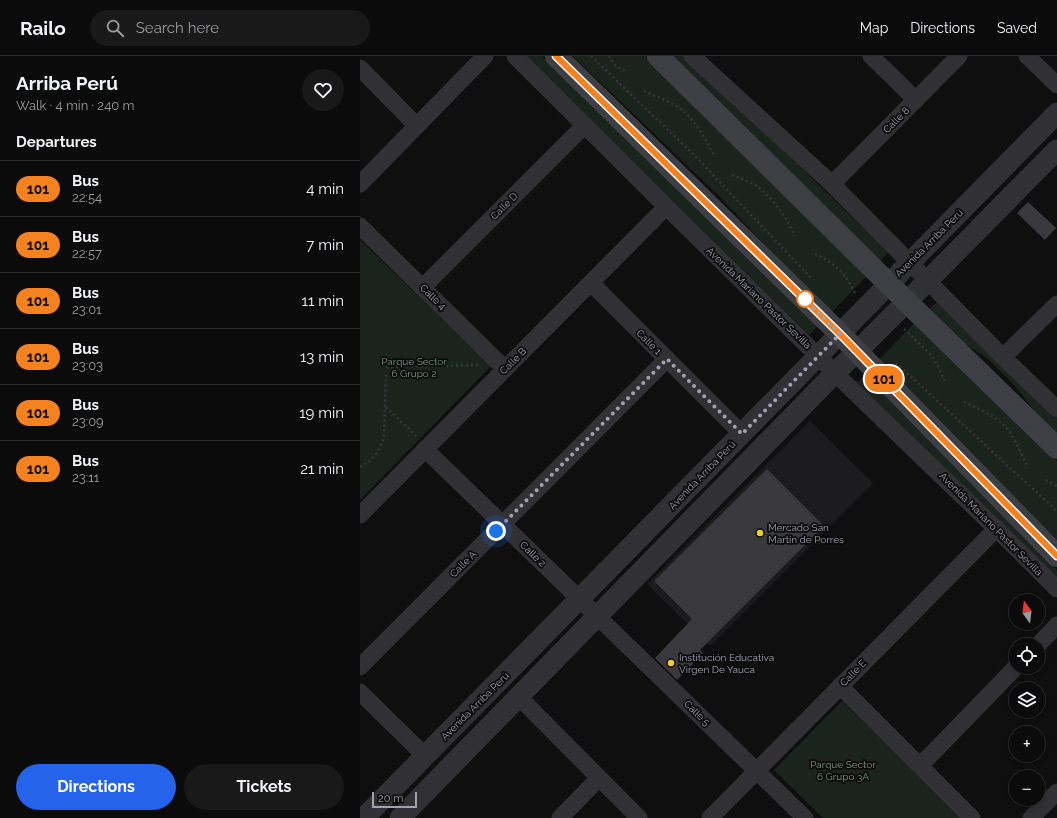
<!DOCTYPE html>
<meta charset="utf-8">
<style>
:root{--surface:#0b0b0c;--page:#19191a;--text:#f1f3f6;--muted:#9a9b9d;--line:#2b2b2d;--accent:#2563eb}
body{margin:0;font-family:Raleway,sans-serif;background:var(--page);color:var(--text);height:100vh;display:flex;flex-direction:column;font-size:15px;white-space:nowrap}
*{box-sizing:border-box;margin:0}
p{font-size:13px;color:var(--muted)}
.icon{flex:none;width:22px;height:22px;fill:none;stroke:currentColor;stroke-width:2;stroke-linecap:round;stroke-linejoin:round}
.map{position:relative;flex:1;overflow:hidden}
.sheet{display:flex;flex-direction:column;background:var(--surface);width:360px}
.sheet>*{flex:none}
.badge{padding:0 8px;border-radius:13px;font-size:14px;line-height:26px}
.needle{width:26px;rotate:345deg}
.tools{position:absolute;left:649px;top:538px;display:grid;gap:8px}
.tools a{display:grid;place-items:center;width:36px;height:36px;border-radius:50%;background:var(--surface);box-shadow:0 2px 6px #0003,0 0 0 1px var(--line);font-size:20px}
.scale{position:absolute;left:12px;bottom:10px;width:45px;box-sizing:border-box;padding-left:4px;border:2px solid #a0a2b1;border-top:0;font-size:11px;line-height:14px;white-space:nowrap;color:#a0a2b1;-webkit-text-stroke:3px #0a0a0b;paint-order:stroke}
.you{position:absolute;width:20px;height:20px;margin:-10px;border:3px solid #fff;border-radius:50%;background:#1a73e8;box-shadow:0 0 0 6px #1a73e833}
.map>.badge{position:absolute;translate:-50% -50%;box-shadow:0 0 0 2px #fff}
h2{padding:0 16px;font-size:15px;line-height:36px}
.round{display:grid;place-items:center;flex:none;width:42px;height:42px;border-radius:21px;background:var(--page)}
.overview{display:flex;align-items:center;justify-content:space-between;height:68px;padding:0 16px}
h1{font-size:19px;font-weight:700;line-height:30px}
.cta{display:flex;gap:8px;margin-top:auto;padding:8px 16px}
.cta a{flex:1;height:46px;border-radius:24px;background:var(--accent);color:#fff;font-size:16px;font-weight:700;line-height:46px;text-align:center}
.cta a+a{background:var(--page);color:var(--text)}
ul{padding:0;list-style:none}
li{display:flex;align-items:center;gap:12px;height:56px;padding:0 16px;border-top:1px solid var(--line)}
li div{flex:1}
li b{display:block;font-size:15px}
li em{font-style:normal}
li .badge{min-width:44px;font-weight:700;text-align:center}
header{display:flex;align-items:center;gap:24px;box-sizing:border-box;height:56px;padding:0 20px;background:var(--surface);border-bottom:1px solid var(--line)}
header strong{font-size:19px}
nav{display:flex;gap:22px;margin-inline-start:auto;font-size:14px}
.search{width:280px;height:36px;background:var(--page);display:flex;align-items:center;gap:10px;box-sizing:border-box;padding:0 14px;border-radius:22px;color:var(--muted);font-size:15px}
main{display:flex;flex:1;min-height:0}
.map>svg:first-child{display:block}
</style>
<header>
<strong>Railo</strong>
<div class="search"><svg class="icon" aria-label="search" viewBox="0 0 24 24"><circle cx="10" cy="10" r="6"/><path d="M15 15l6 6"/></svg>Search here</div>
<nav><a>Map</a><a>Directions</a><a>Saved</a></nav>
</header>
<main>
<section class="sheet">
<div class="overview"><div><h1>Arriba Perú</h1><p>Walk · 4 min · 240 m</p></div><a class="round"><svg class="icon" aria-label="heart" viewBox="0 0 24 24"><path d="M12 20l-8-8c-3-5 5-10 8-4 3-6 11-1 8 4z"/></svg></a></div>
<h2>Departures</h2>
<ul>
<li><span class="badge" style="background:#f58220;color:#111">101</span><div><b>Bus</b><p>22:54</p></div><em>4 min</em></li>
<li><span class="badge" style="background:#f58220;color:#111">101</span><div><b>Bus</b><p>22:57</p></div><em>7 min</em></li>
<li><span class="badge" style="background:#f58220;color:#111">101</span><div><b>Bus</b><p>23:01</p></div><em>11 min</em></li>
<li><span class="badge" style="background:#f58220;color:#111">101</span><div><b>Bus</b><p>23:03</p></div><em>13 min</em></li>
<li><span class="badge" style="background:#f58220;color:#111">101</span><div><b>Bus</b><p>23:09</p></div><em>19 min</em></li>
<li><span class="badge" style="background:#f58220;color:#111">101</span><div><b>Bus</b><p>23:11</p></div><em>21 min</em></li>
</ul>
<div class="cta"><a>Directions</a><a>Tickets</a></div>
</section>
<div class="map">
<svg width="697" height="762" viewBox="0 0 697 762">
<rect width="100%" height="100%" fill="#0f0f10"/>
<!-- built -->
<polygon fill="#1b1b1d" points="450,365 513,427 350,590 287,528"/>
<!-- green -->
<g fill="#1b231d">
<polygon points="166,0 182,0 458,270 449,279"/>
<polygon points="213,0 286,0 508,219 494,233 470,258 359,140"/>
<polygon points="311,0 326,0 528,196 520,206"/>
<polygon points="0,184 131,310 0,444"/>
<polygon points="578,245 697,362 697,380 683,366 655,330 628,303 599,284 568,254"/>
<polygon points="555,266 697,405 697,489 519,304"/>
<polygon points="507,317 697,514 697,523 496,328"/>
<polygon points="482,645 602,762 463,762 414,714"/>
</g>
<!-- building -->
<g fill="#39393d">
<polygon points="668,146 696,172 685,184 657,157"/>
<polygon points="407,413 464,470 340,594 343,597 317,624 295,602 332,563 294,525"/>
</g>
<g fill="none" stroke-linecap="round" stroke-linejoin="round">
<!-- path -->
<g stroke="#36373c" stroke-width="2.5" stroke-dasharray="2 3" stroke-linecap="butt">
<polyline points="231,0 334,99 453,224"/>
<polyline points="249,0 255,9 267,16"/>
<path d="M284,35C295,40 311,46 321,53C336,65 345,83 354,99"/>
<path d="M372,119C379,122 388,125 395,129C413,141 426,161 435,180"/>
<path d="M455,198C476,208 485,217 495,237"/>
<polyline points="544,273 571,299 578,310 585,326"/>
<polyline points="536,307 697,455"/>
<polyline points="26,311 120,309"/>
<path d="M604,346C620,353 638,361 649,375C656,385 661,398 667,409"/>
<polyline points="26,351 57,381"/>
<path d="M0,411C12,405 21,394 24,380L26,319"/>
<polyline points="686,424 697,430"/>
</g>
<!-- minor -->
<g stroke="#303035" stroke-width="17">
<path d="M155,0C261,106 368,212 475,317C549,390 625,460 697,533"/>
<polyline points="332,0 472,128 643,301 697,353"/>
<polyline points="511,0 556,44"/>
<polyline points="667,0 697,29"/>
<polyline points="0,12 57,70"/>
<polyline points="0,128 125,0"/>
<polyline points="472,128 599,0"/>
<polyline points="0,170 145,313"/>
<polyline points="231,227 382,378"/>
<polyline points="63,231 225,69"/>
<polyline points="643,301 697,248"/>
<polyline points="65,393 445,762"/>
<polyline points="0,459 306,151"/>
<polyline points="678,589 697,569"/>
<polyline points="0,611 307,303"/>
<polyline points="480,630 612,762"/>
<polyline points="0,636 65,700"/>
<polyline points="159,641 279,762"/>
<polyline points="560,710 656,611"/>
<polyline points="200,762 239,722"/>
<polyline points="350,762 637,472"/>
<polyline points="671,762 697,736"/>
</g>
<!-- tertiary -->
<g stroke="#303035" stroke-width="21">
<polyline points="4,762 697,57"/>
<path d="M40,762L475,317C550,244 623,168 697,94"/>
</g>
<!-- secondary -->
<g stroke="#3e3f45" stroke-width="22">
<polyline points="196,0 480,278 697,500"/>
<polyline points="298,0 547,246 697,392"/>
</g>
</g>
<g fill="none" stroke-linecap="round" stroke-linejoin="round">
<!-- line casing -->
<g stroke="#fff" stroke-width="9">
<polyline id="line" points="196,0 480,278 697,500"/>
</g>
<!-- line -->
<use href="#line" stroke="#f58220" stroke-width="6"/>
<!-- walk -->
<polyline stroke="#a0a2b1" stroke-width="4" stroke-dasharray="0 7.2" points="136,475 307,303 382,378 480,278 443,242 445,243"/>
</g>
<!-- markers -->
<circle fill="#fff" stroke="#f58220" stroke-width="2" cx="445" cy="243" r="8"/>
<g fill="#f2cd25" stroke="#0a0a0b" stroke-width="1.5">
<circle cx="400" cy="477" r="4"/>
<circle cx="311" cy="607" r="4"/>
</g>
<g text-anchor="middle" dominant-baseline="central" stroke-width="3.5" stroke-linejoin="round" paint-order="stroke">
<!-- street labels -->
<g font-size="10" fill="#a0a2b1" stroke="#0a0a0b">
<text transform="translate(536 64) rotate(-45)">Calle 8</text>
<text transform="translate(144 150) rotate(-45)">Calle D</text>
<text transform="translate(569 187) rotate(-45)">Avenida Arriba Perú</text>
<text transform="translate(73 241) rotate(44)">Calle 4</text>
<text transform="translate(399 242) rotate(44)">Avenida Mariano Pastor Sevilla</text>
<text transform="translate(289 286) rotate(45)">Calle 1</text>
<text transform="translate(153 305) rotate(-45)">Calle B</text>
<text transform="translate(342 419) rotate(-46)">Avenida Arriba Perú</text>
<text transform="translate(631 468) rotate(45)">Avenida Mariano Pastor Sevilla</text>
<text transform="translate(173 498) rotate(44)">Calle 2</text>
<text transform="translate(103 508) rotate(-45)">Calle A</text>
<text transform="translate(493 617) rotate(-45)">Calle E</text>
<text transform="translate(115 650) rotate(-45)">Avenida Arriba Perú</text>
<text transform="translate(337 657) rotate(44)">Calle 5</text>
</g>
<!-- park labels -->
<g font-size="10" fill="#769d7f" stroke="#0a0a0b">
<text x="54" y="305">Parque Sector<tspan x="54" dy="12">6 Grupo 2</tspan></text>
<text x="483" y="708">Parque Sector<tspan x="483" dy="12">6 Grupo 3A</tspan></text>
</g>
<!-- poi labels -->
<g font-size="10" fill="#a0a2b1" stroke="#0a0a0b" text-anchor="start">
<text x="408" y="471">Mercado San<tspan x="408" dy="12">Martín de Porres</tspan></text>
<text x="319" y="601">Institución Educativa<tspan x="319" dy="12">Virgen De Yauca</tspan></text>
</g>
</g>
</svg>
<div class="tools">
<a><svg class="needle" viewBox="-14 -14 28 28"><path d="M0-13l5 13h-10z" fill="#e53935"/><path d="M0 13l5-13h-10z" fill="#9a9b9d"/></svg></a>
<a><svg class="icon" aria-label="locate" viewBox="0 0 24 24"><circle cx="12" cy="12" r="6"/><path d="M12 2v4M12 18v4M2 12h4M18 12h4"/></svg></a>
<a><svg class="icon" aria-label="layers" viewBox="0 0 24 24"><path d="M12 4l9 5-9 5-9-5zM3 14l9 5 9-5"/></svg></a>
<a>+</a>
<a>−</a>
</div>
<div class="scale">20 m</div>
<div class="you" style="left:136px;top:475px"></div>
<b class="badge" style="left:524px;top:323px;background:#f58220;color:#111">101</b>
</div>
</main>
